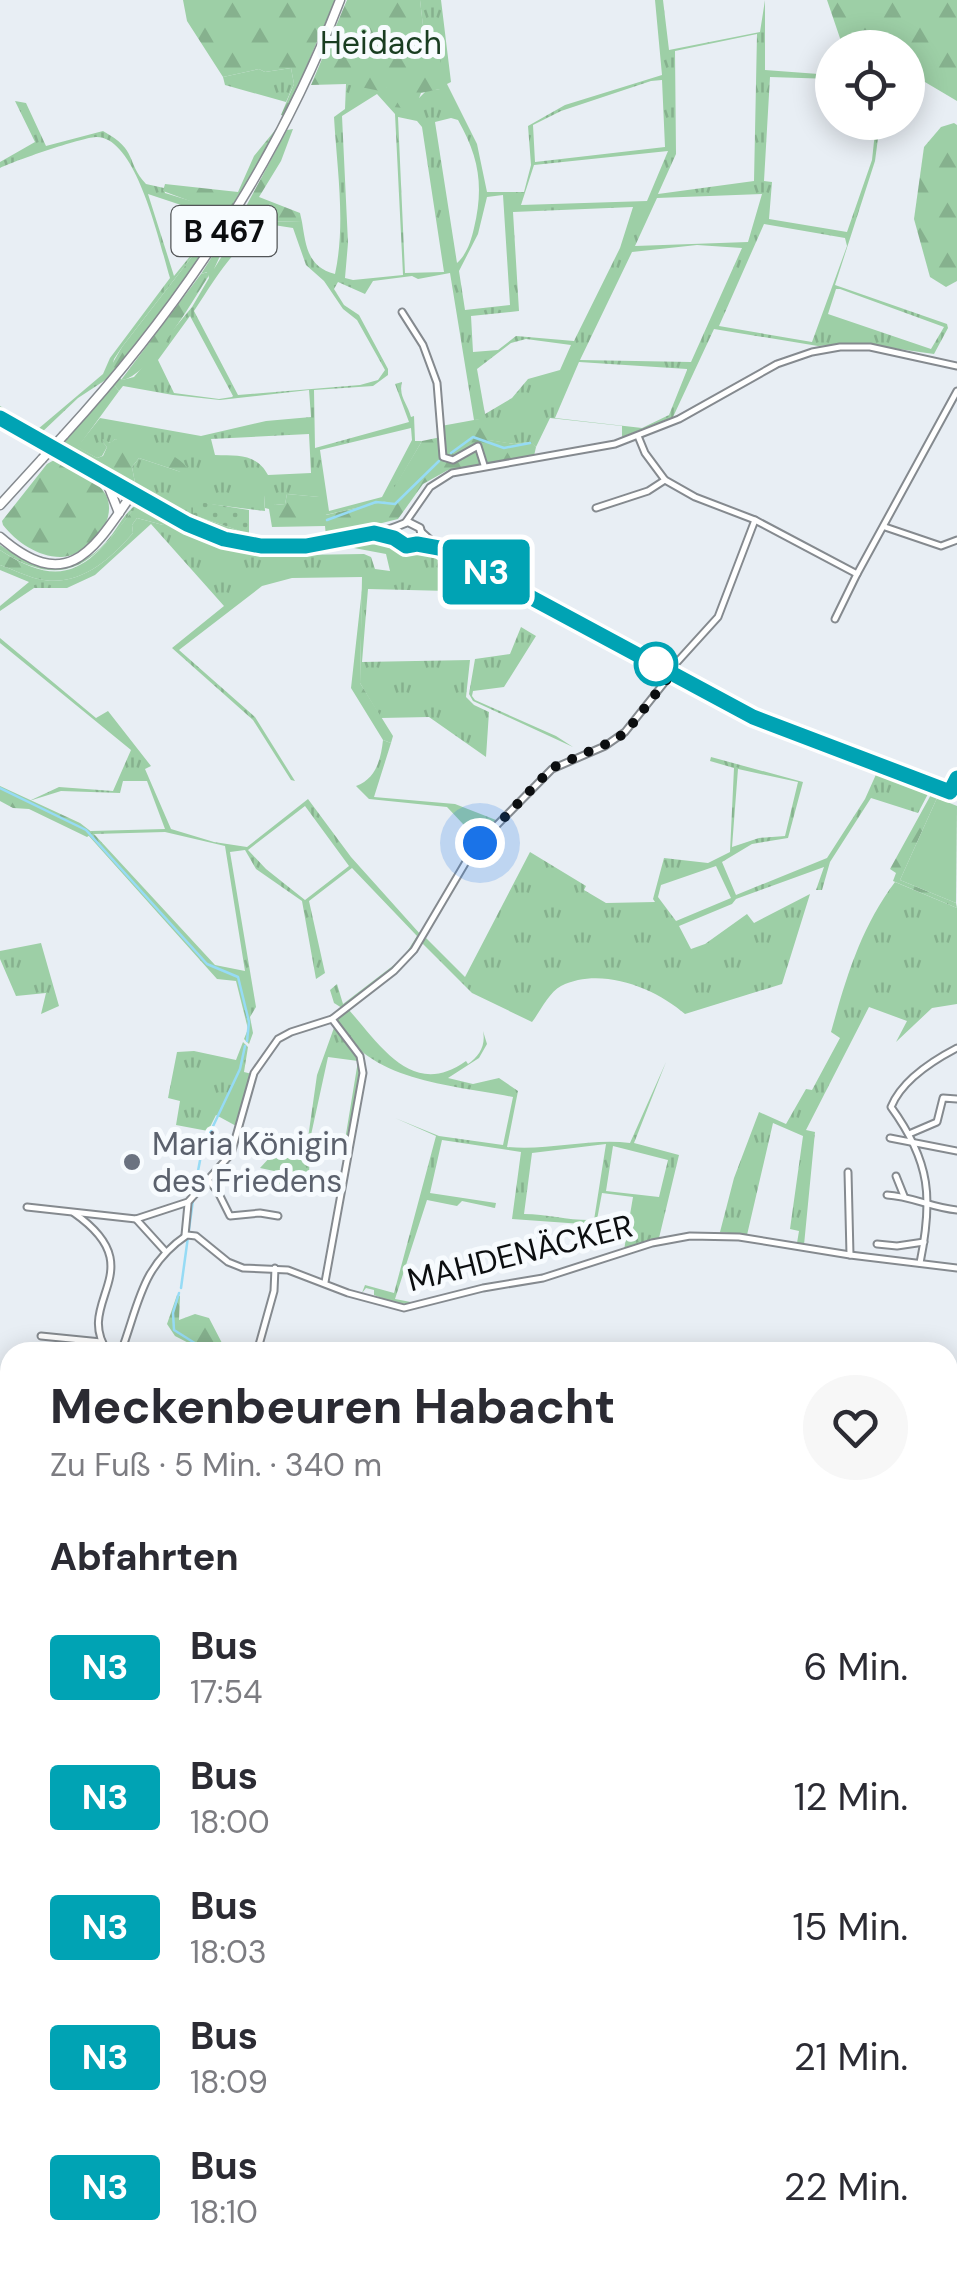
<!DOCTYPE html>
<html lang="de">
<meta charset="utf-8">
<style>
:root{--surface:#fff;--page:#f7f7f7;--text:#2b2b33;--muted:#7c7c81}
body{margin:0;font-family:"DM Sans",sans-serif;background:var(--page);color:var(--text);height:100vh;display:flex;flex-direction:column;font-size:38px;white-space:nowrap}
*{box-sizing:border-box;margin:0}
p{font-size:32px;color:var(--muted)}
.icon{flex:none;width:55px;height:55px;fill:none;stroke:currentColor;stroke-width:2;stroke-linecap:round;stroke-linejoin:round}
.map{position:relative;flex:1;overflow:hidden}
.panel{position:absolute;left:0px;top:1342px;width:958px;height:932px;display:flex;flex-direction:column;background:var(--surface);border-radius:30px 30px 0 0;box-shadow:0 5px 25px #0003}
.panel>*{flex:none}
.badge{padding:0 20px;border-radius:8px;font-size:35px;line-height:65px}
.buttons{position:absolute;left:815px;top:30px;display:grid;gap:20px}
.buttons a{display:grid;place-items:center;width:110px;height:110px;border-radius:50%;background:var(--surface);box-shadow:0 5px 25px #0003;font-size:50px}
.you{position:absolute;width:50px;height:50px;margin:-25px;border:8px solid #fff;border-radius:50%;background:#1a73e8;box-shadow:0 0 0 15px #1a73e833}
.map>.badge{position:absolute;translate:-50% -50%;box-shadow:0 0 0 5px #fff}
h2{padding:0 50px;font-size:38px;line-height:90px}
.round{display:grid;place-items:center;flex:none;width:105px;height:105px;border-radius:52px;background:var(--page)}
.overview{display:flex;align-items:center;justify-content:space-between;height:170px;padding:0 50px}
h1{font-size:48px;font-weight:700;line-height:75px}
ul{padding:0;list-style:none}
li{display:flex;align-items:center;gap:30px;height:130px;padding:0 50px}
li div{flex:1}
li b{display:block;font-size:38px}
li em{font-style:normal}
li .badge{min-width:110px;font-weight:700;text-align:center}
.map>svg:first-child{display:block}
</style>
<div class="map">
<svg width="957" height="2274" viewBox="0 0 957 2274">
<defs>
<pattern id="grass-tufts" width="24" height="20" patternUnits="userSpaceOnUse" patternTransform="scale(2.5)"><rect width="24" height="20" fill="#9dcfa6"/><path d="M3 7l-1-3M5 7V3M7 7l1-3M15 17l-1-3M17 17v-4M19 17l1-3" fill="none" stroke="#86b18e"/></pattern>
<pattern id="forest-firs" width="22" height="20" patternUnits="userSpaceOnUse" patternTransform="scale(2.5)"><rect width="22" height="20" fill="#9dcfa6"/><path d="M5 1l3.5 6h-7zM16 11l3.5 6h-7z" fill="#86b18e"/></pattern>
<pattern id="park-dots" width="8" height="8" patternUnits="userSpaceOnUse" patternTransform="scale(2.5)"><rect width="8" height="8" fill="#9dcfa6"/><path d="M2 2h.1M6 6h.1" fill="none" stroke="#86b18e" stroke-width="1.8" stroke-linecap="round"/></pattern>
</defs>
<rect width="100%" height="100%" fill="#e8eef4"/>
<!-- grass -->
<g fill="url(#grass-tufts)" fill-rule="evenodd">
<path d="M420,0H441L451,82L447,84L477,144L487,192H524L531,165L528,126L565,105L662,75L655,0H663L669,50L760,32L765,0V70L832,75V79L770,77L764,181L772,182L769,219L847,232L872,160L876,123H880L875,161L835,285L947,324L948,328L934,354L856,343L818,346L714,329L673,417L622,437V426L550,418L536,447L530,442L514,444L488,440L485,419L474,420L450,273L418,279L412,276L373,281L365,294L338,282L334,289L344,305L359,315L388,369V375L373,386L314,390L315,448L409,422L395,384L402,382C398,396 408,404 411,417L414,416L415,441H422L387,501L325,515L319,497L287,494L285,504L275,505L264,495L265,511L193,502V515L249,534V538L218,531L136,488L132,467L139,458L181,472L115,439L111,443L102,441L107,447L102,456L97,458L77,447L100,418L201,436L266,421L311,417L309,390L220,400L173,395L123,386L119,391L114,385L120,378L122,380L134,377L192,307L209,278L207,272L201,274L215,252L220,256L214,269L222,256L263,221L302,222C306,247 308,267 335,274C346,223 337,170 334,117L345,109L346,84L386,86L391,94L419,98L426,91L440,89L437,44L424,35ZM757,34L754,181L658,194L676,154L675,51ZM662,80L665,147L535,162L533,125L561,111L651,81ZM377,94L395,114L403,275L353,280L345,278L348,243L342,116ZM398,117L417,121L422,127L444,272L405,273ZM451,118L458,120C479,157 484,186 474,228C471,241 467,254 457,263L435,122ZM668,151L647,201L521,205L534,165ZM762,194L748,242L635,246L657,198ZM503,195L510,305L465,310L459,271L478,234L487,197ZM633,207L620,248L574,341L516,336L498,350L473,352L471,316L519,311L513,212ZM267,224L293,228L306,265L324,281L343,309L357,320L385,370L378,380L360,385L238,395L194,311C215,279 235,245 267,224ZM764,224L845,238L847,246L812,342L719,326ZM697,245L742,248L691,362L580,360L632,252ZM836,289H840L944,327L931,349L828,314ZM190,316L233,396L232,397L219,399L174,393L158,360ZM526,339L571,345L560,370L528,379L512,398L485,414L477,369L511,343ZM579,362L687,369V370L669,415L642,428L555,418ZM411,428L412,440L382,497L329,511L320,450ZM309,434L311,473L268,475C256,453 238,456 215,455L211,439Z"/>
<polygon points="291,68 294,84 286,102 225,85 223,77 259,69 265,72"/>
<path d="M15,101L26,103L46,146L103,131C139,151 125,161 146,184L164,188L165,193L230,213L212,243L204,241L122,347L114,359L110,377L78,398L39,435L0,412V406L38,429L103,374L110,358L170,278C160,246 137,136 96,137C80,138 14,161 0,168V162L35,142ZM148,194L220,218L209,238L204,239L174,276Z"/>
<path d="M136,505L232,545L298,550L297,555L364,554L371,557L375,569L390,571L386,554L338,545C374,537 374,533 406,550L422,548L443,554L440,587H482L488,584L489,592L368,589L362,662L470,660L466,697L474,705L489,712L486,757L429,717L381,718L360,683L362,577L292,578L262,586L179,650L255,717L295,781L291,780L253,720L172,648L224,606L151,524L95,575L67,588H34L0,611V606L29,582L0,570V565C13,569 25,576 38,579C78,588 109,561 133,533L132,525L137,518L163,525L168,519L132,511C93,564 64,592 0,550V545C36,569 74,578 106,542C117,530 123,514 136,505Z"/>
<polygon points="521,627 536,636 504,687 473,691 472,696 475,700 556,736 573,747 473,701 469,694 475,659 510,654"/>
<path d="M0,638L96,718L108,711L151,766L145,769L171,829L214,842L247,847L308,799L351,857L421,935C402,964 372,990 342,1008L334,1003L330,990L337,984L343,1004L403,958L417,936L352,868L309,901L325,973L316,979L302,901L256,869L245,850L230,852L256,1007L250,1017L253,1033L249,1044L244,1039L248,1029L236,981L217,979L88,835L91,831L165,829L147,781H123L120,793L61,791L29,801L59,787L113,791L131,750L0,643ZM305,806L349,866L305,900L266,869L248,850ZM165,832L225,846L245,971L215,965L94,834Z"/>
<path d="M383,740L391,743L374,797L455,804L496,820L478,840L447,807L369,799L356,786C376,779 381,759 383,740Z"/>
<path d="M711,757L803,782L788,838L752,844L722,862L736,895L827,858L865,799L878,770L929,792L918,813L871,798L830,862L822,890H816L824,867L736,899L732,904L679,926L691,949L705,944L747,914L754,923L810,894L782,984L685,1014C655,988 601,966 561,986C549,992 540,1012 532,1022L472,993L422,943L426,938L465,977L530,852L586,886L584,890L606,903L655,902L653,899L664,858L708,863L730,852L734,768L710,761ZM738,769L798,782L785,836L759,838L732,847ZM716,866L731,898L676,921L658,897L661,885Z"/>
<path d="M895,882L957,908V1004L932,1008L896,1042L907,1021L869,1007L806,1130L815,1132L804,1245L797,1243L799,1231L790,1229L803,1136L773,1123L747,1235L720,1232L734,1178L759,1112L786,1124L806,1089L812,1090L840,1038L831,1032C846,978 861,927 895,882Z"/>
<polygon points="41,943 59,1006 41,1014 46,993 16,996 0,959 0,951"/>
<path d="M349,1010C381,1046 413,1099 466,1061L468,1064C479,1056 486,1046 483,1031L487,1044L479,1058L448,1078L473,1084L499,1078L518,1091L507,1147C549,1151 589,1138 630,1143L666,1062L634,1143L679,1155L659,1238L624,1250L633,1197L602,1193L596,1225L512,1219L521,1152L442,1140L430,1193L496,1203L495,1208L462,1201L457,1206L427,1200L395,1299L416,1303L397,1304L374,1295V1290L366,1288L362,1293L365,1285L394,1293L436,1136L395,1118L439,1136L503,1145L513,1097C454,1085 366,1082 337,1020ZM606,1144L594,1220C570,1221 548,1214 524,1214L532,1153ZM613,1146L668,1160L659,1197L606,1191Z"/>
<polygon points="335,1025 351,1044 362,1064 344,1176 346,1134 358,1061 328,1057 311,1135 309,1173 305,1174 301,1193 274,1191 274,1171 260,1168 271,1156 276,1139 307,1145 317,1075"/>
<polygon points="243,1042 248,1047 244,1072 252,1074 238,1127 216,1115 208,1131 176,1125 180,1101 168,1098 177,1052 194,1051 236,1060"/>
<polygon points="775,2265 911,2265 909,2274 775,2274"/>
</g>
<!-- forest -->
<g fill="url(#forest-firs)">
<polygon points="183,0 335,0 285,116 281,115 294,84 291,68 265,72 259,69 223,77 187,21"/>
<polygon points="347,0 420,0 424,34 437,44 445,84 440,89 421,93 415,109 393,107 386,87 380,91 346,84 311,85"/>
<polygon points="827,0 957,0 957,101 908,72 908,48 843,47"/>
<polygon points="954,123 957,125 957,281 946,287 930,277 914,219 924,147 941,127"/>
<polygon points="276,129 279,129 230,213 227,215 163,191 165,184 238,192 254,156"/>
<polygon points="293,129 281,161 259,197 300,213 302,222 263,221 226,255 217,257 215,252 244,210 287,130"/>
<polygon points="204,241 212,243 148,332 110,377 107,373 122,347"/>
<path d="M208,272V277C193,300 148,379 121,380L201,274Z"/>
<path d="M114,385L119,391L78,447L97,458L103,456L107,447L101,440L104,439L110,443L115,439C139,446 169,447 187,467L181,472L139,458L132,467L136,488L61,446Z"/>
<polygon points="485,418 494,424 489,440 514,444 531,442 536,447 534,456 448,470 423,484 398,519 326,537 325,526 272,527 269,509 265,508 264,495 272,495 275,505 285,504 287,494 320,497 326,515 386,501 422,441 441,437 441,426"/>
<path d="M56,459C73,469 97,478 106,495C119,521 88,555 62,557C40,558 16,542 3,525L2,521L47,464Z"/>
<path d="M138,509L170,522L163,525L137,518L132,525L133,533C109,561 78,588 38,579C25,576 13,569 0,565V550C66,594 91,565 132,511Z"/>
<polygon points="362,589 360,683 393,736 391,743 383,740 351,688"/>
<polygon points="0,786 80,823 93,833 87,837 29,809 13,808 0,801"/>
<polygon points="933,791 948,797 947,802 937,798 900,880 956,903 957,908 893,881 896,873 890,869"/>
<polygon points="177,1295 180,1296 179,1320 195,1314 209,1318 223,1345 204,1351 175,1336 167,1324"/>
<polygon points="0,1857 10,1859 10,2265 761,2265 760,2274 0,2274"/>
</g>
<!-- park -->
<polygon fill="url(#park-dots)" points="193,501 249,510 249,534 193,515"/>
<!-- pitch -->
<polygon fill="#9dcfa6" points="937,798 957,806 956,903 900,880"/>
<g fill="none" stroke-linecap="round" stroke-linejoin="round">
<!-- stream -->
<g stroke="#96dbf5" stroke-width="2.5">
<polyline points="451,453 473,437 504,448 530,443"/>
<polyline points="327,520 376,502 395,504 439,461"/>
<polyline points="0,788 86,830 207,964 238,977 249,1022 247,1041"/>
<polyline points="207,1139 240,1069 245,1046"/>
<polyline points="194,1192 202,1150"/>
<polyline points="181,1288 193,1200"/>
<polyline points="179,1293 173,1313 174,1330 209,1352"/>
<polyline points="948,1464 957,1454"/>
<polyline points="0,2125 10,2128"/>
<polyline points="23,2274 28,2265"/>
</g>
<!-- minor casing -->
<g stroke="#858a8f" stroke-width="9">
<g id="minor">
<polyline points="402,312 423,345 437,383 443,457 453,460 478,446 484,465"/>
<polyline points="638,436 645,453 665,480 695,497 755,520 857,574 957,391"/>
<polyline points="596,508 648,491 665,480"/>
<polyline points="405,523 430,487 452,473 615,444 679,419 777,364 812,352 840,347 870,347 957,366"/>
<polyline points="885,527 941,546 957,540"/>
<polyline points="835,619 857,574"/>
<polyline points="669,671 718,617 755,520"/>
<polyline points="950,792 957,778"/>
<polyline points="909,1134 937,1122 943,1098 957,1099"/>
<polyline points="890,1138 957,1151"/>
<polyline points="848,1172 850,1255"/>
<polyline points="896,1176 904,1196"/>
<polyline points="209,1181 218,1192 230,1216 260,1213 278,1216"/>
<path d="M887,1195C911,1196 932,1208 957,1210"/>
<polyline points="27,1207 136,1219 188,1202 231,1154 254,1073 278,1039 291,1032 332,1019 394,971 414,950 470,855 492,830 552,769 605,746 625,732 672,673"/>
<path d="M74,1213C155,1270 72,1301 108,1352"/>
<polyline points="136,1219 165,1251"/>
<polyline points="185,1235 188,1204"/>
<polyline points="877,1244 897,1246 924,1242"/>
<path d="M920,1263C933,1199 931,1162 891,1107C902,1080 932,1061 957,1048"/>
<polyline points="325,1282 363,1073 360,1056 332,1019"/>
<polyline points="41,1336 101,1342"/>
<path d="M121,1352C139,1304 141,1266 187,1235L196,1236L228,1262L243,1268L288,1270L348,1293L404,1308L483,1288L543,1278L652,1243L690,1236L739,1237L850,1255L957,1268"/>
<polyline points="257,1352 274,1291 275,1268"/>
<polyline points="0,1484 10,1467"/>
<polyline points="948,1549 957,1563"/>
</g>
</g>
<!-- tertiary casing -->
<g stroke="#858a8f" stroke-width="9">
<g id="tertiary">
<polyline points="948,1581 957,1586"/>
<polyline points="306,2274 314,2265"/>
</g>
</g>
<!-- secondary casing -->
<g stroke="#858a8f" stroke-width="10">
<g id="secondary">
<path d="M0,418C43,445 88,470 133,494C159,509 185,525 214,536C275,558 351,546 408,522L420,528L422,536L417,544"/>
<polyline points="421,532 439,548 758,719 957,795"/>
<polyline points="375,534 397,539 406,546 417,544 438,548"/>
</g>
</g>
<!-- primary casing -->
<g stroke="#858a8f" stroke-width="11">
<g id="primary">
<path d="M64,435C182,306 277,164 340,0"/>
<polyline points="106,480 119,513"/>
<polyline points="0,505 42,459"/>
<path d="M0,537C68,596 94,549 132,494"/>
<polyline points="948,1635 957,1626"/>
<polyline points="764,2274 765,2265"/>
</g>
</g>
<!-- minor -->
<use href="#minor" stroke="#fff" stroke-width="5"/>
<!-- tertiary -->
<use href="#tertiary" stroke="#fff" stroke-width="5"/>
<!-- secondary -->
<use href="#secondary" stroke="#fff" stroke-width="6"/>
<!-- primary -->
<use href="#primary" stroke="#fff" stroke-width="8"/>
<!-- primary-bridge casing -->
<g stroke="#858a8f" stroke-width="11" stroke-linecap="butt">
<polyline id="primary-bridge" points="42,459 64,435"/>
</g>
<!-- primary-bridge -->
<use href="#primary-bridge" stroke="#fff" stroke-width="8"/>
</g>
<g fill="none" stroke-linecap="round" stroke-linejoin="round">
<!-- line casing -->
<g stroke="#fff" stroke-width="22">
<polyline id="line" points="0,418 187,524 224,539 261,546 306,546 374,533 394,538 406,546 417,544 439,548 753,717 950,792 957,778"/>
</g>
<!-- line -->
<use href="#line" stroke="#00a3b4" stroke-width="15"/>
<!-- walk -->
<polyline stroke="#0c0e10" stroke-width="10" stroke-dasharray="0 18" points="480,843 552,768 613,741 626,732 672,673 656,664"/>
</g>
<!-- markers -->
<circle fill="#fff" stroke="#00a3b4" stroke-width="5" cx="656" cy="664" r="20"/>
<circle fill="#6b7280" stroke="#f7fbfe" stroke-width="4" cx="132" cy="1162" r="10"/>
<g text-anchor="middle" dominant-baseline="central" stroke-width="10" stroke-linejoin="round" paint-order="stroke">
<!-- shield labels -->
<rect fill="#f7fbfe" stroke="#525557" stroke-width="2.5" x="171.5" y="206" width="105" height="50" rx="8"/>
<g font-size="30" font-weight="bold" fill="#0c0e10">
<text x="224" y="231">B 467</text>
</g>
<!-- park labels -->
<g font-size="32" fill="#193d21" stroke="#f7fbfe">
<text x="381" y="43">Heidach</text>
</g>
<!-- worship labels -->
<g font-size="32" fill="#5b616d" stroke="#f7fbfe" text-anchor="start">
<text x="152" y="1144">Maria Königin<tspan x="152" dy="37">des Friedens</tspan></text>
</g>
<!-- street labels -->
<g font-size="32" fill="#0c0e10" stroke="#f7fbfe">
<text transform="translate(520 1253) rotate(-14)">MAHDENÄCKER</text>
</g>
</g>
</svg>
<div class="buttons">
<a><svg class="icon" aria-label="locate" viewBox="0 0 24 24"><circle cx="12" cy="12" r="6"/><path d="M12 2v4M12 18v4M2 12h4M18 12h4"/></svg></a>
</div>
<div class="you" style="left:480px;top:843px"></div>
<b class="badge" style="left:486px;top:572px;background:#00a3b4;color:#fff">N3</b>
<section class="panel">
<div class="overview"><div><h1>Meckenbeuren Habacht</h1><p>Zu Fuß · 5 Min. · 340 m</p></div><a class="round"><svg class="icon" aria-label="heart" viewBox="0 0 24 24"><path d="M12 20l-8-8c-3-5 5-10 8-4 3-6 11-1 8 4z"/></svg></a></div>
<h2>Abfahrten</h2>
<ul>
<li><span class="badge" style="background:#00a3b4;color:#fff">N3</span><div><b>Bus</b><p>17:54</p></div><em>6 Min.</em></li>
<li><span class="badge" style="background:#00a3b4;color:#fff">N3</span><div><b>Bus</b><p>18:00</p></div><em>12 Min.</em></li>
<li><span class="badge" style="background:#00a3b4;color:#fff">N3</span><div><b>Bus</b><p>18:03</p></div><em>15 Min.</em></li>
<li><span class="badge" style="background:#00a3b4;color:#fff">N3</span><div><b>Bus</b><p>18:09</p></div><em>21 Min.</em></li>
<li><span class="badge" style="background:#00a3b4;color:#fff">N3</span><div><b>Bus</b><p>18:10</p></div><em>22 Min.</em></li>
</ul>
</section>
</div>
